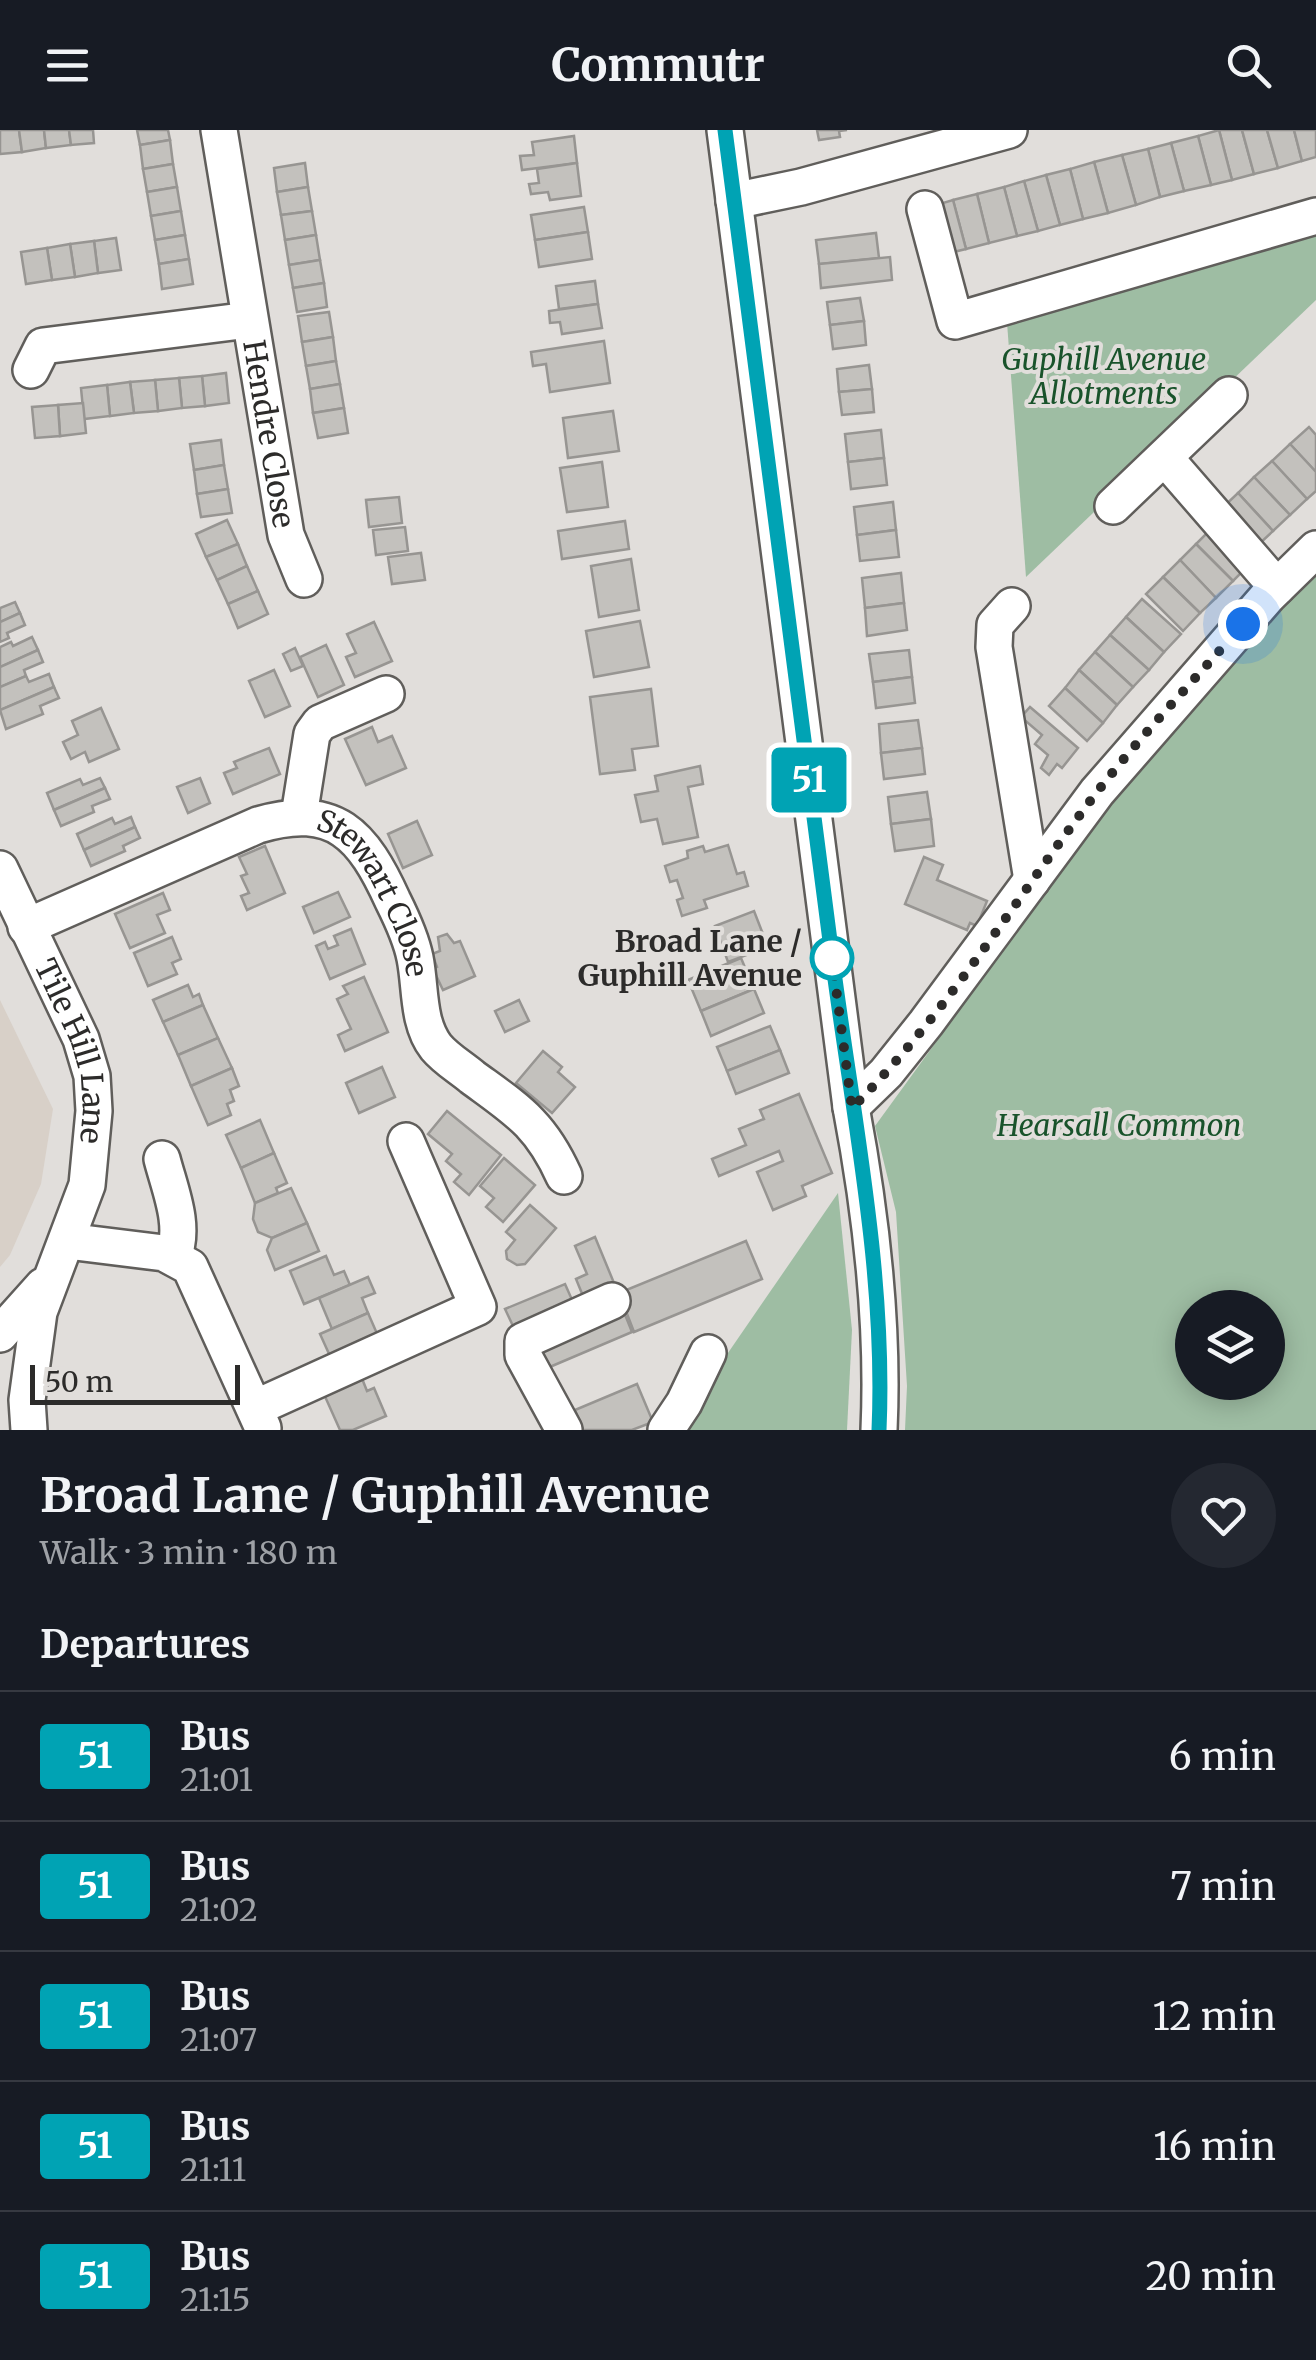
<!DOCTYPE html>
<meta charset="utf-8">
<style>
:root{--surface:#171b24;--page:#242831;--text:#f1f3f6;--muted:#9ea1a6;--line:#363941}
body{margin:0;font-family:Merriweather,serif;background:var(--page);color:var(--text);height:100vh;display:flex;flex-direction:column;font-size:38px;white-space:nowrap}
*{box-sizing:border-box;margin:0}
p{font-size:32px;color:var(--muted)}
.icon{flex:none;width:55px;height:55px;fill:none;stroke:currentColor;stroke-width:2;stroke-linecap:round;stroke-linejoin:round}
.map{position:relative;height:1300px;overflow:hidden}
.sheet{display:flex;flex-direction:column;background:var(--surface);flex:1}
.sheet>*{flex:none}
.badge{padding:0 20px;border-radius:8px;font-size:35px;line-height:65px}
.tools{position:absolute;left:1175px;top:1160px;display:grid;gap:20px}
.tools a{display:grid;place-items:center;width:110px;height:110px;border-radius:50%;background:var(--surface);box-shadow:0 5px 25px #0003;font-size:50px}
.scale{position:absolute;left:30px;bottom:25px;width:210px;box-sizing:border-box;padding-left:10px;border:5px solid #2c2b2a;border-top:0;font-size:28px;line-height:35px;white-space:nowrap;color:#2c2b2a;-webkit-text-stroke:8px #e1dedb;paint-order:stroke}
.you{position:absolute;width:50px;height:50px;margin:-25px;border:8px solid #fff;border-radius:50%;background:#1a73e8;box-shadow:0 0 0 15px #1a73e833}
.map>.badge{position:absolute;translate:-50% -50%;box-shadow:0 0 0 5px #fff}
h2{padding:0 40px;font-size:38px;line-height:90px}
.round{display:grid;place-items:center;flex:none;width:105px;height:105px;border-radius:52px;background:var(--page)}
.headline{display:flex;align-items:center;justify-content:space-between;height:170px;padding:0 40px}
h1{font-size:48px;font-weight:700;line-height:75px}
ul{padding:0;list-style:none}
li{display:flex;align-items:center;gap:30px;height:130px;padding:0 40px;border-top:2px solid var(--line)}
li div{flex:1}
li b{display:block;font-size:38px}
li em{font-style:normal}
li .badge{min-width:110px;font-weight:700;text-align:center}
header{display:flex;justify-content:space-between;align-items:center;height:130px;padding:0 40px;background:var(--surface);font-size:45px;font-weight:700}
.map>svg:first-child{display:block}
</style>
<header><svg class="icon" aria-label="menu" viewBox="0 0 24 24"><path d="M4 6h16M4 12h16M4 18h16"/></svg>Commutr<svg class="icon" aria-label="search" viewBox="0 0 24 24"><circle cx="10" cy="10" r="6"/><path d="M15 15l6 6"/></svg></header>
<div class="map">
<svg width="1316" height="1300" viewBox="0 0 1316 1300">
<rect width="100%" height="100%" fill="#e1dedb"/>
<!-- built -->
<polygon fill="#d8d0c8" points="0,870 53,979 41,1054 10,1125 0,1137"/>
<!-- green -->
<g fill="#9ebda3" fill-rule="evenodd">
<polygon points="1316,93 1316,170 1026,447 1006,179"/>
<path d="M1316,442V1300H905L907,1256L896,1082L875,996L1133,641ZM1192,1178H1268V1252H1192Z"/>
<polygon points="838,1063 852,1200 847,1300 675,1300"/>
</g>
<!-- building -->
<g fill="#c3c1bd" stroke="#979592" stroke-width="2.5">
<polygon points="0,0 19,0 22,22 0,24"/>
<polygon points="19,0 44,0 46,18 22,22"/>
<polygon points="44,0 69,0 71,15 46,18"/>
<polygon points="69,0 93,0 94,13 71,15"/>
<polygon points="137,0 168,0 170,10 140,15"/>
<polygon points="817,0 847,0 839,1 840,7 819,10"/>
<polygon points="1219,0 1242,0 1254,44 1232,50"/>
<polygon points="1219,0 1232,50 1211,55 1198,6"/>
<polygon points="1242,0 1267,0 1278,38 1254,44"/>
<polygon points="1267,0 1294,0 1302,31 1278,38"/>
<polygon points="1294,0 1316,0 1316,27 1302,31"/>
<polygon points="574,6 577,33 522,40 520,26 534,25 532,12"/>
<polygon points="1198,6 1211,55 1184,61 1171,13"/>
<polygon points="170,10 173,34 143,39 140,15"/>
<polygon points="1171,13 1184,61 1160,67 1148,19"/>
<polygon points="1148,19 1160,67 1136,75 1122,25"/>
<polygon points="1122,25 1136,75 1108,83 1094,32"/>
<polygon points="1094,32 1108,83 1083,89 1070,39"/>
<polygon points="305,33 308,57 277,62 274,38"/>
<polygon points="577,33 581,66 550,70 548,62 531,64 529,54 539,53 537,39"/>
<polygon points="173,34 177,57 147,62 143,39"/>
<polygon points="1070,39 1083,89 1060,95 1046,45"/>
<polygon points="1046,45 1060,95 1038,101 1024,51"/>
<polygon points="1024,51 1038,101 1017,106 1004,57"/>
<polygon points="177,57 181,81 151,86 147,62"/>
<polygon points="308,57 312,81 281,85 277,62"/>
<polygon points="1004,57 1017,106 989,113 977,64"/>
<polygon points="977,64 989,113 966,119 953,70"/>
<polygon points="953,70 966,119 941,125 929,77"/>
<polygon points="584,77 588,102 535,110 531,85"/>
<polygon points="181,81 185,105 155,110 151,86"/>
<polygon points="312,81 316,105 285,110 281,85"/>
<polygon points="588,102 592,129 539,137 535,110"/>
<polygon points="876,103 879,128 819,134 816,110"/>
<polygon points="185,105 189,129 159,134 155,110"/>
<polygon points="316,105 320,130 289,135 285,110"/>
<polygon points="116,108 121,140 98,143 94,111"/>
<polygon points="94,111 98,143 75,147 70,114"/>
<polygon points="70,114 75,147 52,150 47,118"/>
<polygon points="47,118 52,150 26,154 21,122"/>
<polygon points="890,127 892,150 821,158 819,134"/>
<polygon points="189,129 193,154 162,159 159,134"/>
<polygon points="320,130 324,153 293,158 289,135"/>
<polygon points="595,151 598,174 559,179 556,156"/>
<polygon points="324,153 327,177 297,182 293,158"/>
<polygon points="860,168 864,191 830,195 827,172"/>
<polygon points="598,174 602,198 562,204 560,192 550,193 549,181"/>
<polygon points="329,182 333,207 302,212 298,186"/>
<polygon points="864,191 866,215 833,219 830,195"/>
<polygon points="333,207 336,231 306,236 302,212"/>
<polygon points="604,211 610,253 550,262 546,234 533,236 531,222"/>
<polygon points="336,231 340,254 310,259 306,236"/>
<polygon points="869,235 872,259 839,262 837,239"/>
<polygon points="226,243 229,273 205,276 202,246"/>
<polygon points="202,246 205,276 182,278 179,248"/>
<polygon points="179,248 182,278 158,281 155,250"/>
<polygon points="155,250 158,281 134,283 130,252"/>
<polygon points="130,252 134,283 110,286 107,255"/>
<polygon points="340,254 344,278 313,283 310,259"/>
<polygon points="107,255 110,286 84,289 81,258"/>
<polygon points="872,259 874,282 842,285 839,262"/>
<polygon points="83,273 86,303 60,306 58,275"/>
<polygon points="58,275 60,306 35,308 32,277"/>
<polygon points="344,278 348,303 318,308 313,283"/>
<polygon points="613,281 619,321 568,328 563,288"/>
<polygon points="1309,297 1316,305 1316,342 1290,314"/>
<polygon points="881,300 884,328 848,332 845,304"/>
<polygon points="221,310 224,335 194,340 190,314"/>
<polygon points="1290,314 1316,342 1316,361 1307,369 1272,331"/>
<polygon points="884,328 887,355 851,359 848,332"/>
<polygon points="1272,331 1307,369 1290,385 1254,347"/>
<polygon points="602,332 608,377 567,382 560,338"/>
<polygon points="224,335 228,359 197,364 194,340"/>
<polygon points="1254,347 1290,385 1273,401 1238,363"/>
<polygon points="228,359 232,383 201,387 197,364"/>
<polygon points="1238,363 1273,401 1256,417 1221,379"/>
<polygon points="399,367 402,393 369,397 366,370"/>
<polygon points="893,372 896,400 857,405 854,377"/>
<polygon points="227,390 238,414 206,427 196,404"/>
<polygon points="625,391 629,419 562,429 558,401"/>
<polygon points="1214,396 1250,434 1233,451 1196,414"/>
<polygon points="405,397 408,421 376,425 373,400"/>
<polygon points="896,400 899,427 860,431 857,405"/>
<polygon points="238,414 247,436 217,450 206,427"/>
<polygon points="1196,414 1233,451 1216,468 1180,430"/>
<polygon points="421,423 425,450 392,454 388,427"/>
<polygon points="631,429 639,480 599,487 591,436"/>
<polygon points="1180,430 1216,468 1200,483 1163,447"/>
<polygon points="247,436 258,461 228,474 217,450"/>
<polygon points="901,443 904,473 865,478 862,448"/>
<polygon points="1163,447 1200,483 1183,501 1146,464"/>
<polygon points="258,461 268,484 238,498 228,474"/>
<polygon points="1142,469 1181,504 1164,522 1126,487"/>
<polygon points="15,472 20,483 0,492 0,478"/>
<polygon points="904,473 907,500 867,506 865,478"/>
<polygon points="20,483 25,495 7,503 9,508 0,512 0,492"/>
<polygon points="1126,487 1164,522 1149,540 1110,505"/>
<polygon points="640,491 649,537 594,547 586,501"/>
<polygon points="374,492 392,531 355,547 346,527 356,523 347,504"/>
<polygon points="1110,505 1149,540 1133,557 1095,522"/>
<polygon points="32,507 38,520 0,537 0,517 11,512 13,516"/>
<polygon points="326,515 344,555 318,567 300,527"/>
<polygon points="295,518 303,536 291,541 283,524"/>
<polygon points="38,520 43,532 24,540 26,546 0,557 0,537"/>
<polygon points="909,520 912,547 873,552 869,524"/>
<polygon points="1095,522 1133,557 1117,575 1079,540"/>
<polygon points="274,540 290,576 265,587 249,551"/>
<polygon points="1079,540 1117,575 1103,593 1065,558"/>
<polygon points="49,544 54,557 0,580 0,557 26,546 29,552"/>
<polygon points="912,547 915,573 876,578 873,552"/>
<polygon points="54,557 59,568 40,576 43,584 6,599 0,580"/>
<polygon points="1065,558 1103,593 1087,611 1049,576"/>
<polygon points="651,559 658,616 632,619 635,640 600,644 590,567"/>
<polygon points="1030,577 1078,618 1062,638 1057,634 1049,645 1041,638 1048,625 1035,614 1042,605 1021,587"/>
<polygon points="101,578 119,619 89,632 85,622 71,629 63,612 78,605 72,591"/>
<polygon points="918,590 922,618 881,623 879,594"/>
<polygon points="372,597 378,612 392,606 406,638 366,655 345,609"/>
<polygon points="269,618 280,644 233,664 224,643 237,638 234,632"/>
<polygon points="922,618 925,644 884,649 881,623"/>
<polygon points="700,636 703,654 688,657 698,707 663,714 657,689 641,692 635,665 658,661 655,646"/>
<polygon points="100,648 105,658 54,680 47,663 80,649 83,655"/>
<polygon points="200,648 210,673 188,683 177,657"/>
<polygon points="105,658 110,669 92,676 94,682 61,696 54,680"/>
<polygon points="927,662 931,689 891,694 888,667"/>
<polygon points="131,687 135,697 84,720 77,704 112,688 115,694"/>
<polygon points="931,689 934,716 895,721 891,694"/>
<polygon points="417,691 432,725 403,738 388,704"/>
<polygon points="135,697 140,708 123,716 125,721 91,736 84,720"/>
<polygon points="728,715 737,744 744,742 748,756 704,770 707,778 682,786 677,770 683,768 677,750 670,752 665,736 688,728 687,721 703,716 705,722"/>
<polygon points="265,716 285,763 247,780 241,766 249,763 241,746 247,744 239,727"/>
<polygon points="924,727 943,735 937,750 987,771 977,796 970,793 967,800 905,774"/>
<polygon points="338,762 350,787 314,803 303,777"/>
<polygon points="163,763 170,780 157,785 165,803 130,818 115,784"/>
<polygon points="754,781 768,817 728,832 715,796"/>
<polygon points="351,799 365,834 330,849 316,816 325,812 328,819 338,815 334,806"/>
<polygon points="447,804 454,813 460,811 475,846 443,860 433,839 437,837 432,824 440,821 438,807"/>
<polygon points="172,807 181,829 172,833 177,844 148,856 134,823"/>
<polygon points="741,828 754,859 701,881 688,850"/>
<polygon points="364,847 388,902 345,921 338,905 351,899 337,869 348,864 343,856"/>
<polygon points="188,855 193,867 199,864 203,875 163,892 153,870"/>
<polygon points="754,859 764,883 711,906 701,881"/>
<polygon points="519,870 529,891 505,902 495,881"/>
<polygon points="203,875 218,908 178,925 163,892"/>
<polygon points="770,896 780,920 727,941 717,917"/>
<polygon points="218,908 232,938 191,956 178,925"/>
<polygon points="780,920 789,943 736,964 727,941"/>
<polygon points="543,921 562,937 558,942 575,957 552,983 516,953"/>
<polygon points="382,937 395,967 359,983 346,953"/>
<polygon points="232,938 239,956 230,960 234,971 227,974 231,985 208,995 191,956"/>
<polygon points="799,964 832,1043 802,1056 806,1066 773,1080 757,1042 783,1031 779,1021 719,1046 712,1029 746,1015 739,999 764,989 760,980"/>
<polygon points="447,981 501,1025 469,1065 454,1052 461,1044 446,1031 452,1024 428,1004"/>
<polygon points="260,990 274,1023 241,1038 226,1005"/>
<polygon points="274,1023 287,1053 276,1058 278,1063 255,1073 241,1038"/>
<polygon points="504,1028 535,1055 503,1092 486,1077 494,1068 480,1056"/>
<polygon points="291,1058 307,1093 272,1108 258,1102 253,1089 255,1073"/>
<polygon points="530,1075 556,1098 525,1134 517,1135 507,1129 506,1121 515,1110 506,1102"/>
<polygon points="307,1093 319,1121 275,1140 267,1120 272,1108"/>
<polygon points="595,1107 614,1153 583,1166 576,1149 587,1144 575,1116"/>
<polygon points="746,1111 762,1149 634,1202 619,1163"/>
<polygon points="326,1126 334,1145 344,1141 350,1155 304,1174 290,1141"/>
<polygon points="368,1147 375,1163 362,1168 368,1183 332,1199 319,1168"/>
<polygon points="565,1154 573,1172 514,1198 505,1179"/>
<polygon points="624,1182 632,1202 545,1239 537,1220"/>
<polygon points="368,1183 382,1215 330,1226 320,1204"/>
<polygon points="361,1246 367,1261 374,1258 386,1286 353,1300 340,1300 323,1262"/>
<polygon points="637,1254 653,1292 632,1300 583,1300 575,1280"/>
</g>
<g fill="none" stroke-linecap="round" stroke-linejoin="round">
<!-- minor casing -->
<g stroke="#605e5b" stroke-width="40">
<g id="minor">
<path id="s1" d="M219,0L286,405L304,449"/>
<path d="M725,0L851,977C871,1083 884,1192 879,1300"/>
<polyline points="734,71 801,57 1009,0"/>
<polyline points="925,79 955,191 1316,86"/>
<polyline points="31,240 43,216 249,190"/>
<polyline points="1165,328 1277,457"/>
<polyline points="1113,376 1229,265"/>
<polyline points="1012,476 995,495 994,517 1032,750"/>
<polyline points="299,686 312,604 320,593 386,564"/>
<path id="s2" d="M0,739L81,909L92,946L94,981L87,1055L39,1182L27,1270L29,1300"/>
<path id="s3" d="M26,797L258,695C335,672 363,705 393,771C402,789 411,808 415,828C421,858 417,892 436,917C446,929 460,937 472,947C517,980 540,993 564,1046"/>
<polyline points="851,977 886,943 926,893 1097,662 1268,466 1316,419"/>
<path d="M162,1029C170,1060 186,1096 173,1127"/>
<polyline points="67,1111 164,1123 190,1137 263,1298"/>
<polyline points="0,1204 43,1156"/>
<polyline points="255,1278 478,1177 406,1011"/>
<polyline points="564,1300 523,1225 523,1211 612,1171"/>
<polyline points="666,1300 684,1273 708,1223"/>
</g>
</g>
<!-- minor -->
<use href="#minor" stroke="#fff" stroke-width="35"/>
</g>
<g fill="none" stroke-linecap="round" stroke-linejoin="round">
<!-- line casing -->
<g stroke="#fff" stroke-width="22">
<path id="line" d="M725,0C759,278 796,556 833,834C853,988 886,1144 879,1300"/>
</g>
<!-- line -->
<use href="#line" stroke="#00a3b4" stroke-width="15"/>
<!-- walk -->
<path stroke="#2c2b2a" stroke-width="10" stroke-dasharray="0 18" d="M832,828L852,978C945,886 1015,770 1094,666C1140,606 1194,551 1243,494"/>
</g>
<!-- markers -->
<circle fill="#fff" stroke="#00a3b4" stroke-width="5" cx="832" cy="828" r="20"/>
<g text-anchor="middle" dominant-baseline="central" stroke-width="8" stroke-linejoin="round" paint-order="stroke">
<!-- park labels -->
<g font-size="30" font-style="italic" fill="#19532b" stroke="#e1dedb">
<text x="1104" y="229">Guphill Avenue<tspan x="1104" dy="34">Allotments</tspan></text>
<text x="1119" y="995">Hearsall Common</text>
</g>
<!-- street labels -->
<g font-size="30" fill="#2c2b2a" stroke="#e1dedb">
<text stroke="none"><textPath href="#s1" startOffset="308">Hendre Close</textPath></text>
<text stroke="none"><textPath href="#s3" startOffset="412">Stewart Close</textPath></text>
<text stroke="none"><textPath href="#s2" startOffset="198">Tile Hill Lane</textPath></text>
</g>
<!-- stop labels -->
<g font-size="30" font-weight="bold" fill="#2c2b2a" stroke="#e1dedb" text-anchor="end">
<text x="802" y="811">Broad Lane /<tspan x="802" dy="34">Guphill Avenue</tspan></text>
</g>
</g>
</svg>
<div class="tools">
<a><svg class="icon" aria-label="layers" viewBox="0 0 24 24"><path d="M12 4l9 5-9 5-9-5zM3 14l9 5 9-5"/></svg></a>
</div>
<div class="scale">50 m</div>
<div class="you" style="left:1243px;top:494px"></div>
<b class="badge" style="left:809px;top:650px;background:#00a3b4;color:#fff">51</b>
</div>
<section class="sheet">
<div class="headline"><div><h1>Broad Lane / Guphill Avenue</h1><p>Walk · 3 min · 180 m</p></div><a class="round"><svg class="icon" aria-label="heart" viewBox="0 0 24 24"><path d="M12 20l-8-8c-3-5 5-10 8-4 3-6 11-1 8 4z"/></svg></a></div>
<h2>Departures</h2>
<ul>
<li><span class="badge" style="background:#00a3b4;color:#fff">51</span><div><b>Bus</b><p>21:01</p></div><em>6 min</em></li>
<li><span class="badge" style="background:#00a3b4;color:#fff">51</span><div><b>Bus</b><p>21:02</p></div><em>7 min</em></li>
<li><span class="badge" style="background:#00a3b4;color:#fff">51</span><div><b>Bus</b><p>21:07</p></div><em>12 min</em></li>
<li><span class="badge" style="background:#00a3b4;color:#fff">51</span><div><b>Bus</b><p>21:11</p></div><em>16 min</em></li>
<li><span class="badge" style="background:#00a3b4;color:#fff">51</span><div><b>Bus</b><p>21:15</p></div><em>20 min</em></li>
</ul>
</section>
